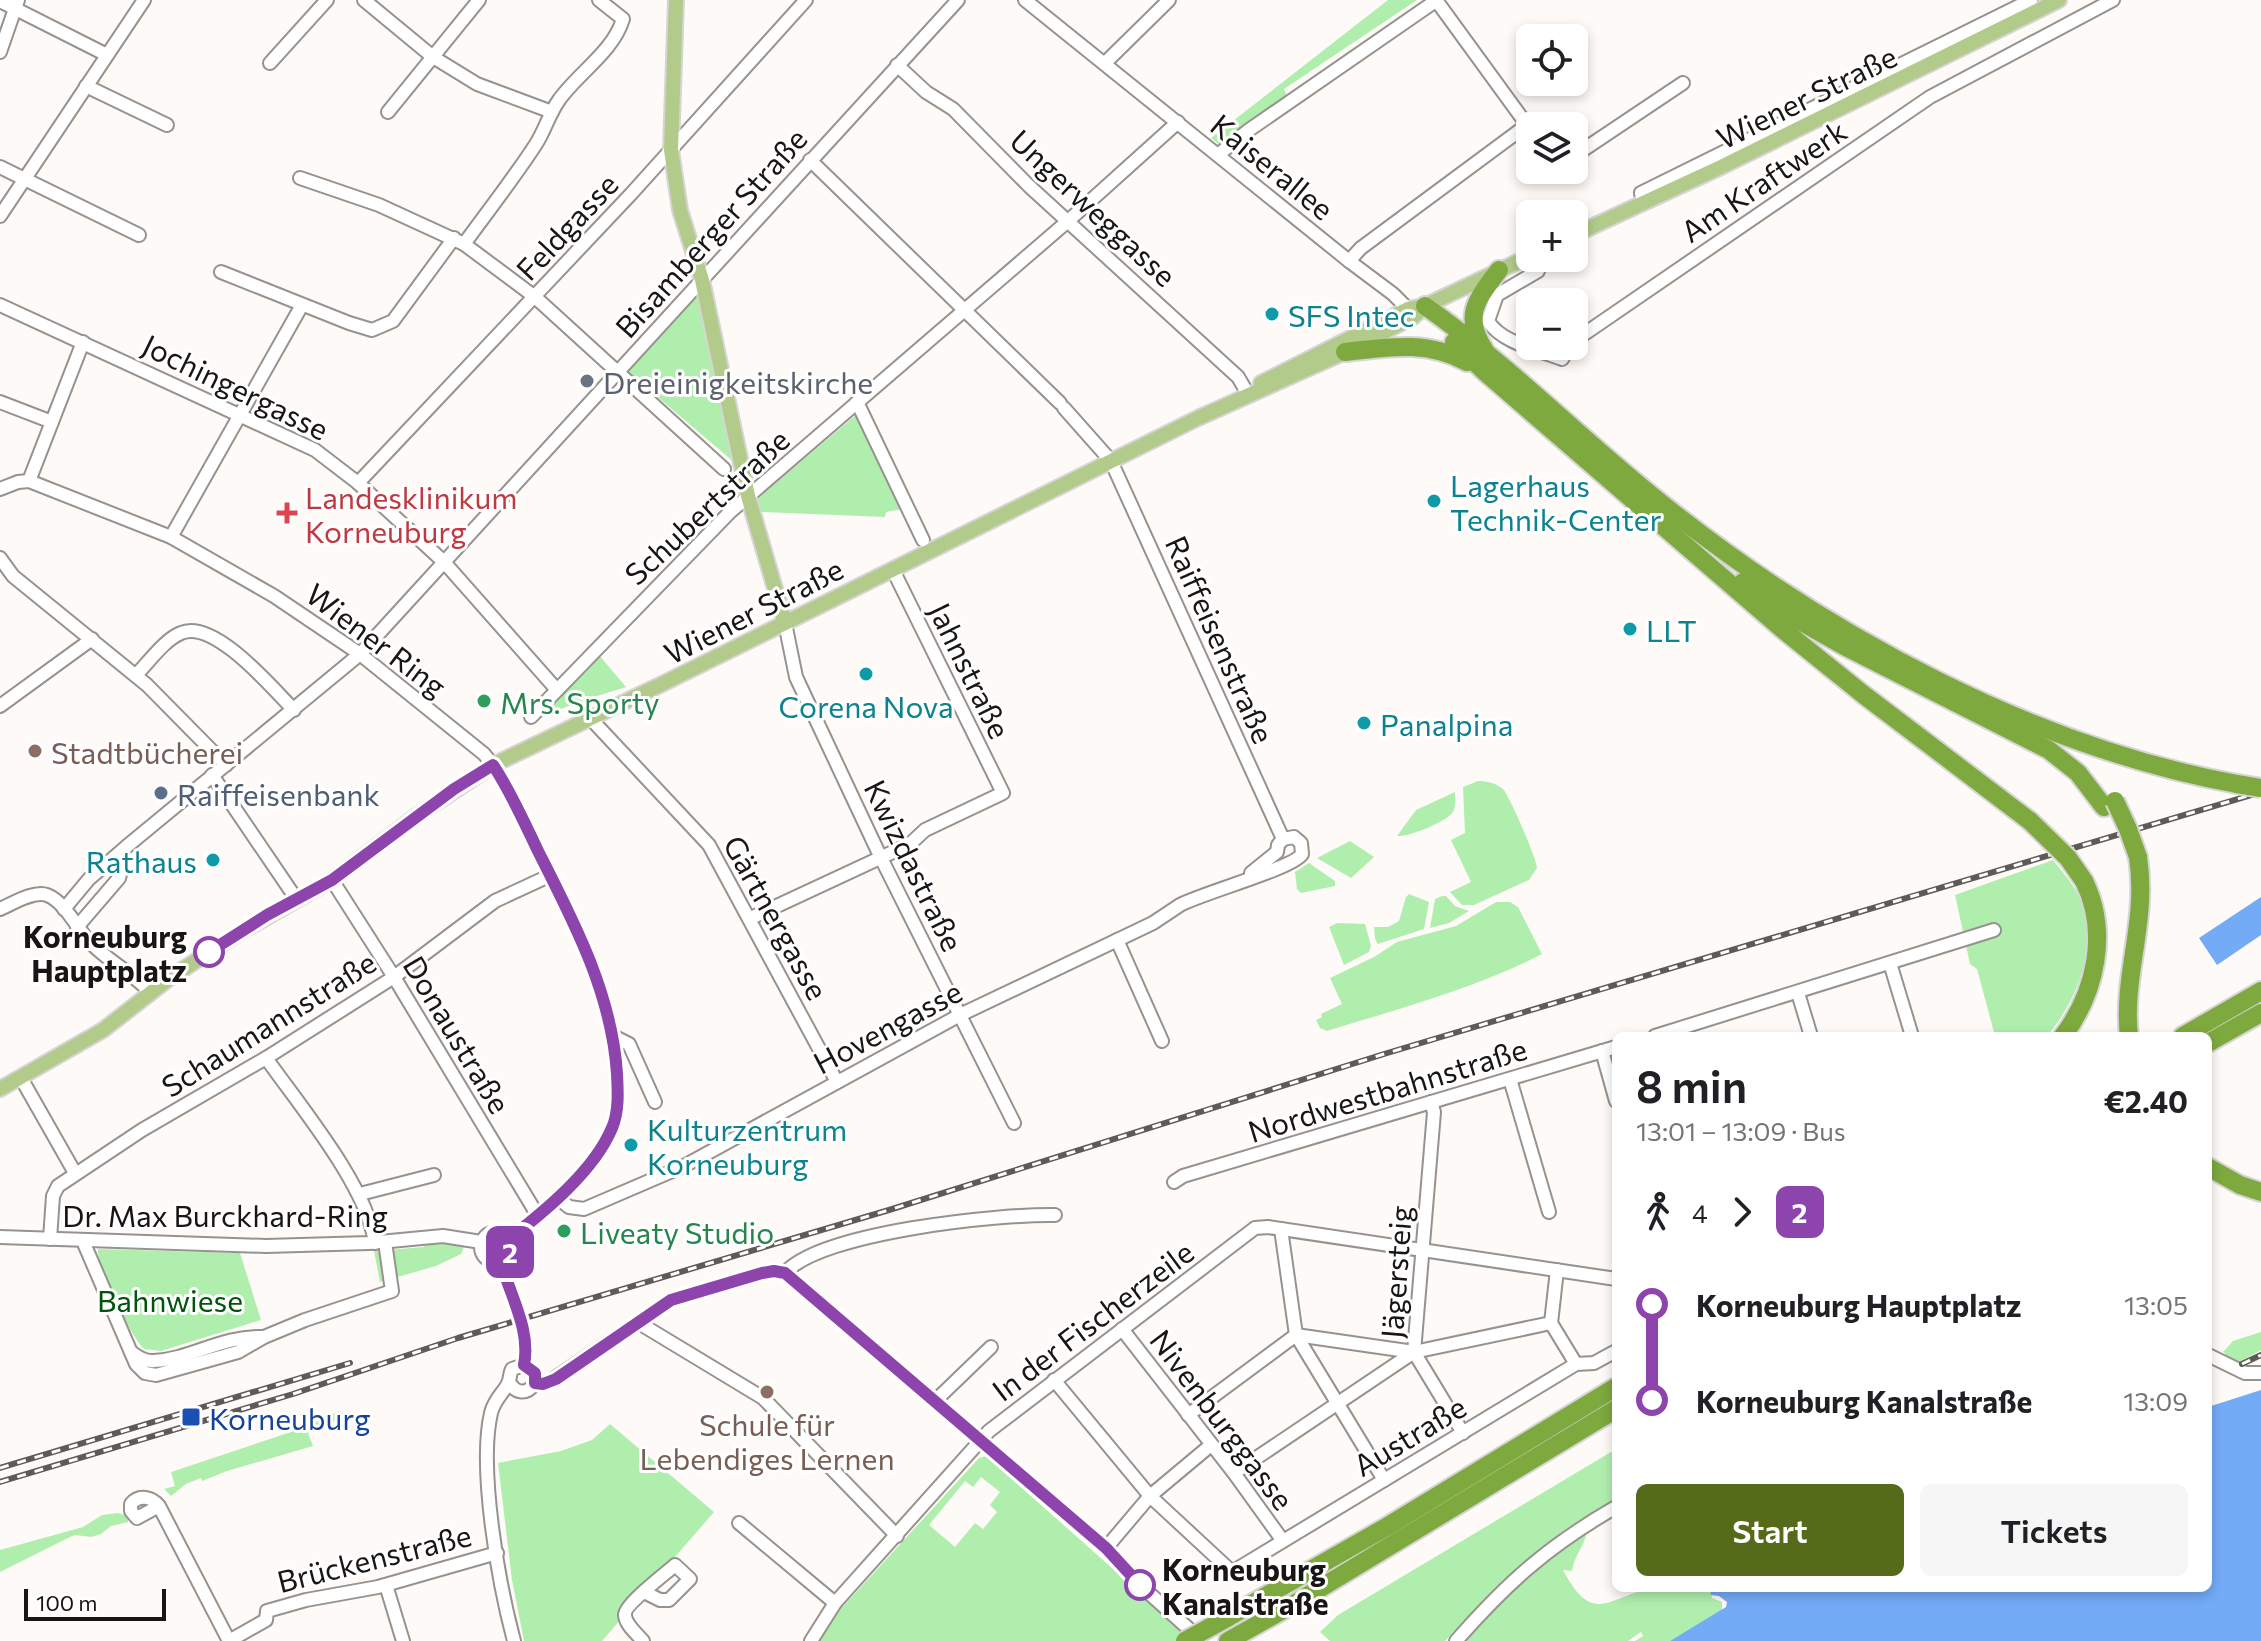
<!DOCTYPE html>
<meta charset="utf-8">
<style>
:root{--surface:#fff;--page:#f6f6f6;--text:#202124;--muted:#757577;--accent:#566b1a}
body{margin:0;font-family:Commissioner,sans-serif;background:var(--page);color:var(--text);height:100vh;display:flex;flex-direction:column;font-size:30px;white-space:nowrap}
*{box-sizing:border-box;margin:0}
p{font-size:26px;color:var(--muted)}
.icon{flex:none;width:44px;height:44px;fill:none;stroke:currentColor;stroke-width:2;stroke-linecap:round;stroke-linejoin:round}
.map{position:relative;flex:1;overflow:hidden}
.sheet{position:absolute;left:1612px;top:1032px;width:600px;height:560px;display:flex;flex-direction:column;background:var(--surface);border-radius:12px;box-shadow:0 4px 12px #0003}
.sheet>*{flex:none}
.badge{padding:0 16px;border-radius:12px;font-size:28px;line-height:52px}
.buttons{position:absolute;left:1516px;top:24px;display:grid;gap:16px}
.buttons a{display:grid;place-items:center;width:72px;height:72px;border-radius:12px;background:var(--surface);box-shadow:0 4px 12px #0003;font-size:40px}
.scale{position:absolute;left:24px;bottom:20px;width:142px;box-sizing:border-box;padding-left:8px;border:4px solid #181514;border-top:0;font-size:22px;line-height:28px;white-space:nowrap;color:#181514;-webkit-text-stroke:6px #fff;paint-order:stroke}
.map>.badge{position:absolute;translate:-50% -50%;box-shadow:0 0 0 4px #fff}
.legs{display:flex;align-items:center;gap:12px;height:88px;padding:0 24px;font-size:26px}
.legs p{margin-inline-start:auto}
.overview{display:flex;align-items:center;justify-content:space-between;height:136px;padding:0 24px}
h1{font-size:44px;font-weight:600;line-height:60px}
.button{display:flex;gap:16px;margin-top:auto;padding:16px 24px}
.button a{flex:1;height:92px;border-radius:12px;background:var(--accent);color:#fff;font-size:32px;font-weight:600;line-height:92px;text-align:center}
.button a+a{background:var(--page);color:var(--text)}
ul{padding:0 24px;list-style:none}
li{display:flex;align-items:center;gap:28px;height:96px;font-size:30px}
li i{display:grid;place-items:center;width:12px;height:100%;margin:0 10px;background:currentColor}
li i::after{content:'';width:20px;height:20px;margin:-10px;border:6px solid;border-radius:50%;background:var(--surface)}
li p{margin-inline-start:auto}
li:first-child i{background:linear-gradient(#0000 50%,currentColor 0)}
li:last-child i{background:linear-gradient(currentColor 50%,#0000 0)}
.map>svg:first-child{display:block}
</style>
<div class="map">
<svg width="2261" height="1641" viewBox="0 0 2261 1641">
<rect width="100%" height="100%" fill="#fefaf8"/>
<!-- green -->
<g fill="#b0eeae" fill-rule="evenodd">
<polygon points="1388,0 1417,0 1284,89 1287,96 1221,146 1211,138"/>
<polygon points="697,294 735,463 626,370"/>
<polygon points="856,415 902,509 886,512 885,517 761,512 757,499"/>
<polygon points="599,655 626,687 578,702 533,721"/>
<path d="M1478,781C1486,781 1496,783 1503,789C1510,797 1536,857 1537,868L1529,880L1474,905H1462L1450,892L1471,882L1451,840L1465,833L1463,787Z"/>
<path d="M1455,792C1455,798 1456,806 1453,812C1447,822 1408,837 1397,836L1416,810Z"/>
<polygon points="1350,841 1374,857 1351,878 1317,858"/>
<path d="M2053,860C2061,870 2070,880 2076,891C2102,938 2079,999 2047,1036H1995L1977,969L1970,964L1955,895Z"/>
<polygon points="1309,863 1335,881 1335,886 1301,893 1297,889 1295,872"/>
<polygon points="1409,894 1429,902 1424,929 1378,944 1375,939 1374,927 1388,927 1399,921 1406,897"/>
<polygon points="1442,896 1446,896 1455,906 1469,911 1449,923 1430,928 1435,899"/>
<path d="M1496,902H1510L1518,907L1542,954C1479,987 1395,1010 1327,1031L1320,1028L1316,1020L1322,1017L1321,1014L1342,1004L1330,978L1374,957L1397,942L1456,926Z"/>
<polygon points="1337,923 1365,924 1371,946 1369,952 1344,965 1329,927"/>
<polygon points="425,1244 465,1244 461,1254 436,1266 380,1282 374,1251 424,1247"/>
<path d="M98,1249L240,1253L261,1320L161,1351L144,1349C131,1337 96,1265 98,1249Z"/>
<polygon points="2261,1332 2261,1350 2236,1364 2223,1352 2233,1341"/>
<polygon points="339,1411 341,1418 308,1433 313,1446 227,1471 202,1481 201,1478 186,1484 171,1496 164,1489 175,1486 171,1472 306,1427"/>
<polygon points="610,1424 714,1512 602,1641 524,1641 512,1580 498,1463 561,1451 592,1440"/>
<path d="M1616,1449V1499C1599,1510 1580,1519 1563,1531C1520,1564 1481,1601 1445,1641H1330L1320,1632L1338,1615Z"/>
<path d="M986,1456L1176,1625L1196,1641H816L827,1624L979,1458ZM981,1477L1000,1492L990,1505L997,1512L983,1529L975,1523L955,1547L929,1525L965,1481L973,1487Z"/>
<polygon points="118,1513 128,1516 128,1522 111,1526 101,1534 91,1537 75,1535 68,1538 0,1572 0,1550 83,1527 102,1515"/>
<path d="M1587,1530C1587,1542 1574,1555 1572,1571L1563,1570C1593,1626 1606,1598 1652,1588C1670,1585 1692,1588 1710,1588L1712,1598L1722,1602V1611L1670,1641H1635L1643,1636L1641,1632L1628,1641H1464L1540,1563Z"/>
</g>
<!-- water -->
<g fill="#73abf6">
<polygon points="2261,897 2261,935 2217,965 2199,938"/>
<polygon points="2261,1390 2261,1641 1670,1641 1726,1607 1727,1602 1719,1596 1711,1595 1710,1588 2208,1588 2208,1407"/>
</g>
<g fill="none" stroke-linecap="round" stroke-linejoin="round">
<!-- minor casing -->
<g stroke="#98928f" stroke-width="16">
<g id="minor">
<polyline points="364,0 433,57 477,84 552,112"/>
<polyline points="1025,0 1349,261 1393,294 1408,309"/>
<polyline points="0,1 107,55"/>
<polyline points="0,52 18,0"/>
<polyline points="270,63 327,0"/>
<polyline points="1105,63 1169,0"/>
<polyline points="897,65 926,92 953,109 1029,186 1238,377 1248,394"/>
<polyline points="86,86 167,125"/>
<polyline points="388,112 479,0"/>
<polyline points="1219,154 1249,130 1437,0"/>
<polyline points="1574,156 1683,83"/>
<polyline points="810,160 1060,403"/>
<polyline points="0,167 139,235"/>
<polyline points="300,178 379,205 464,244 535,297 724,469"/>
<polyline points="1643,203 1641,193 2031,0"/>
<polyline points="0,216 144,0"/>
<path d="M464,244C488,211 514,178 536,144C545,130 549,114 559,100C578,73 613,52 623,19L599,0"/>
<polyline points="1349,261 1361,248 1527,125 1436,0"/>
<path d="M1538,271L1497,295L1488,321C1501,343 1539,350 1562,359L1570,346"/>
<polyline points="221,272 349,323 372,330 393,321 454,238"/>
<polyline points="0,305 315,450 358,483 444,562 557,690"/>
<polyline points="1574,341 1930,97 2113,0"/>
<polyline points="0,402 52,422"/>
<polyline points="857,402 923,540"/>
<polyline points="1064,408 1111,461 1283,839"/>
<polyline points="29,481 83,342"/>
<polyline points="358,483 631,194 806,0"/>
<path d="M0,489L18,482L29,481L171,537L274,596L360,654L484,754L493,765C510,790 522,819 536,846C572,918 612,992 617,1074C618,1091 619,1112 612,1128C593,1172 545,1210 509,1239"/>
<polyline points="171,537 302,305"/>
<polyline points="0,558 13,576 147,685 226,765"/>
<polyline points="785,623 796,677 881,858 1014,1123"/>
<path d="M136,675C149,662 164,640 181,633C214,618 273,689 294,710"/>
<polyline points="0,706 92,639"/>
<polyline points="531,717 730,512 1068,221 1178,122"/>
<polyline points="590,718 709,845 837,1082"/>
<polyline points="212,775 297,900"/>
<polyline points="1251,873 1277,852 1278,845 1283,839"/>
<polyline points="332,880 394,977 538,1216"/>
<path d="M0,909C12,904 34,890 47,895C65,902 76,927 89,941C107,961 133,973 151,993"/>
<polyline points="64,909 89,879 126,847 360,654 958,0"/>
<polyline points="751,918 910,844 925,830 1003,793 893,570"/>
<polyline points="77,927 119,878 121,871 117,855"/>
<polyline points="1117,940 1162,1041"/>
<polyline points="1890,963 1912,1036"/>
<polyline points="1798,993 1811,1036"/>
<polyline points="613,1036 629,1044 655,1102"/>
<polyline points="1655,1036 1994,930"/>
<polyline points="1602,1051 1616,1101"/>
<path d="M266,1058C300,1106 367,1186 375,1243"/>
<polyline points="21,1078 75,1173"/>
<polyline points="1510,1079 1549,1212"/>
<polyline points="1431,1102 1434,1112 1414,1352 1463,1433"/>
<polyline points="1174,1182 1183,1176 1616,1047"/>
<polyline points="360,1194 434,1175"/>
<path d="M558,1198L569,1207L584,1209L684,1166L960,1015L1153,923C1162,917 1171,911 1180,905C1202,893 1294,868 1302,854L1301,843L1294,837L1283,839"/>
<polyline points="1281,1229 1296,1335 1384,1480"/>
<circle cx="496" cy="1247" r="15"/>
<polyline points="0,1237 266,1246 369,1243 443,1236 481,1242"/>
<polyline points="50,1239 53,1196 58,1186 142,1130 266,1058 394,977 495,901 551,875"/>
<polyline points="83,1241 136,1364 145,1373 156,1375 238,1352 264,1337 305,1320 392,1291 385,1242"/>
<path d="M501,1262C510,1296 532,1329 524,1365"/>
<polyline points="1557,1270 1551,1323 1576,1364"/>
<path d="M785,1273C821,1232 999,1214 1055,1215"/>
<polyline points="639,1323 763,1398 897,1536"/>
<polyline points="1122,1329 1234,1473 1283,1541"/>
<path d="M131,1352C138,1357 145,1362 154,1361C191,1359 221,1336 262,1337"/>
<polyline points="2208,1355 2245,1373 2261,1373"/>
<polyline points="1054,1380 1150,1496 1232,1572 1576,1364 1594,1363 1616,1351"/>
<path d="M509,1382C516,1394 527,1395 535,1383L549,1382L671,1300L762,1273L774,1271L785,1273L1106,1548L1140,1585L1200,1639"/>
<polyline points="935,1401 991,1347"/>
<polyline points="1188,1415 1296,1335 1414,1352"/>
<polyline points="1234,1473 1414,1352 1551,1323"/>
<path d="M159,1506L137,1518L131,1511V1504C139,1494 152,1497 159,1506L229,1641"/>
<polyline points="739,1523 835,1603"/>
<polyline points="1106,1548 1150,1496 1211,1445"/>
<polyline points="386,1585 403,1641"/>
<polyline points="229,1641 266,1620 267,1611 306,1600 378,1587 497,1553"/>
<path d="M514,1641C499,1585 478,1469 491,1413C495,1397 506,1391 509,1381C510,1377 510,1373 512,1369L524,1365"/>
<path d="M643,1641C637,1634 625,1624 625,1615C624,1605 665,1574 674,1566L675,1565L690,1579L669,1600H660L644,1592"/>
<polyline points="811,1641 835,1603 989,1431 1255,1228 1268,1227 1616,1279"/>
<path d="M1456,1641C1507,1583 1548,1546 1616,1507"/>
</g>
</g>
<!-- major casing -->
<g stroke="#d5d5d5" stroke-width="18">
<g id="major">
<polyline points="676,0 671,150 680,210 702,280 748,496 785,623"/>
<polyline points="1574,235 1723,166 2059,0"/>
<polyline points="1261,383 1408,309 1425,306 1530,256"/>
<polyline points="0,1089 103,1030 171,977 244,930 332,880 418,815 493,765 662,684 1198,418 1345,352 1413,317 1425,306"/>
</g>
</g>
<!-- highway casing -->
<g stroke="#d5d5d5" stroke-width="22">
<g id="highway">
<path d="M1425,306C1512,367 1587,446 1671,511C1832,638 2035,747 2237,784"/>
<polyline points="1454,342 1486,373 1781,628 1864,695 2030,821"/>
<path d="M1484,349C1462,315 1478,298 1499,270"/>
<path d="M1345,352C1388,347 1427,340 1467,362"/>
<polyline points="1743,582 1798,620 1844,646 2049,750 2078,773 2104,807"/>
<path d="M2063,1036C2096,992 2109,932 2084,881"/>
<path d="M2129,1036C2122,976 2148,922 2138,857"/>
<polyline points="2183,1036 2261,991"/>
<polyline points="2208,1043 2261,1013"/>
<polyline points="2208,1167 2240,1185 2261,1192"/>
<polyline points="1227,1618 1388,1526 1616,1387"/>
<polyline points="1228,1641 1299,1601 1616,1409"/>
</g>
</g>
<!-- minor -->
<use href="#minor" stroke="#fff" stroke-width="12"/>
<!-- major -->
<use href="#major" stroke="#b2cb8b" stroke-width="14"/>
<!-- highway -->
<use href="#highway" stroke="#7ea93e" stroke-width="18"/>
<!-- rail casing -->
<g stroke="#5d5a58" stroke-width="6">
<g id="rail">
<polyline points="2242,1364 2261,1355"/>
<polyline points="0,1468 350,1363"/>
<polyline points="0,1482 293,1394 458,1338 889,1210 1384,1054 2261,792"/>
</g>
</g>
<!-- rail -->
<use href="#rail" stroke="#fff" stroke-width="3" stroke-dasharray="9" stroke-linecap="butt"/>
<!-- highway-bridge casing -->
<g stroke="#d5d5d5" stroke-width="22" stroke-linecap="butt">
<g id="highway-bridge">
<polyline points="2237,784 2261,788"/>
<polyline points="2115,801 2128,829 2138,857"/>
<polyline points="2030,821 2068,858 2084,881"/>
<polyline points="1185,1641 1227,1618"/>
</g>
</g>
<!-- highway-bridge -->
<use href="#highway-bridge" stroke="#7ea93e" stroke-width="18"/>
</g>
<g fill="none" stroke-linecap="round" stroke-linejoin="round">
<!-- line-1 casing -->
<g stroke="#fff" stroke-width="18">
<path id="line-1" d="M209,952L267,915L332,880L454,789L493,765C511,792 524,822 538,851C574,922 612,994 617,1074C618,1092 619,1112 612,1128C594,1171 545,1211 509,1239L510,1251L501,1262C510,1296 531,1329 524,1365L535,1373V1383L543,1384L556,1379L671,1300L762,1273L774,1271L785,1273L1106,1548L1140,1585"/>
</g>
<!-- line-1 -->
<use href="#line-1" stroke="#8e44ad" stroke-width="12"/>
</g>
<!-- markers -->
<g fill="#0f9aa8" stroke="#fff" stroke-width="3">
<circle cx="1272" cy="314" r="8"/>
<circle cx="1434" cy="501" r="8"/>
<circle cx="1630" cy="629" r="8"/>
<circle cx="866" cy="674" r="8"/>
<circle cx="1364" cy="723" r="8"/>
<circle cx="213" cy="860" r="8"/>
<circle cx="631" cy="1145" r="8"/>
</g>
<circle fill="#6b7280" stroke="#fff" stroke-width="3" cx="587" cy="381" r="8"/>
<path fill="#e0444e" stroke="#fff" stroke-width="3" d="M283 501h8v8h8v8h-8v8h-8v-8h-8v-8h8z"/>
<g fill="#2e9e5b" stroke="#fff" stroke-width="3">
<circle cx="484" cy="701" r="8"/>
<circle cx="564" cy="1231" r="8"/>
</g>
<g fill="#8d6e63" stroke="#fff" stroke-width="3">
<circle cx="35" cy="751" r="8"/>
<circle cx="767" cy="1392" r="8"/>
</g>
<circle fill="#5c6f8a" stroke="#fff" stroke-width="3" cx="161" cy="793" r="8"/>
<g fill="#fff" stroke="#8e44ad" stroke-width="4">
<circle cx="209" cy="952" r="14"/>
<circle cx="1140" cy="1585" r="14"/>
</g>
<rect fill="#1a4fb4" stroke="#fff" stroke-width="3" x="181" y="1407" width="20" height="20" rx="4"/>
<g text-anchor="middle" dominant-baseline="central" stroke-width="6" stroke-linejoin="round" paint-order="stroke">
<!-- street labels -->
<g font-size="30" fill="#181514" stroke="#fff">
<text transform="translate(1806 96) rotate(-26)">Wiener Straße</text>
<text transform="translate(1273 166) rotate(39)">Kaiserallee</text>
<text transform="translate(1763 180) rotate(-34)">Am Kraftwerk</text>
<text transform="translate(1094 207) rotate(43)">Ungerweggasse</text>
<text transform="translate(566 226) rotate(-47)">Feldgasse</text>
<text transform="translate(710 232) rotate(-48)">Bisamberger Straße</text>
<text transform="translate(236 386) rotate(26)">Jochingergasse</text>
<text transform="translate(706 506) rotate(-43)">Schubertstraße</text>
<text transform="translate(753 610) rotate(-27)">Wiener Straße</text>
<text transform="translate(377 639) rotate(37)">Wiener Ring</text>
<text transform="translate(1221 639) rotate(66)">Raiffeisenstraße</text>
<text transform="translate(971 670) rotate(64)">Jahnstraße</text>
<text transform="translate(915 865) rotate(64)">Kwizdastraße</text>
<text transform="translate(777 917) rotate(61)">Gärtnergasse</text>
<text transform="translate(268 1023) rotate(-32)">Schaumannstraße</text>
<text transform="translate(887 1026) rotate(-28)">Hovengasse</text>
<text transform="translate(458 1034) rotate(59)">Donaustraße</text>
<text transform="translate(1387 1089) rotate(-17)">Nordwestbahnstraße</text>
<text x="225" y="1214">Dr. Max Burckhard-Ring</text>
<text transform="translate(1395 1272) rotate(-86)">Jägersteig</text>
<text transform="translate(1092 1320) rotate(-37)">In der Fischerzeile</text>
<text transform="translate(1223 1419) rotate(53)">Nivenburggasse</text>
<text transform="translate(1409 1435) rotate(-31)">Austraße</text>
<text transform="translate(374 1557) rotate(-14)">Brückenstraße</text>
</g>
<!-- culture labels -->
<g font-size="30" fill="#0d838f" stroke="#fff" text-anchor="start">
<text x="1288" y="314">SFS Intec</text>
<text x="1450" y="484">Lagerhaus<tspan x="1450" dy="34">Technik-Center</tspan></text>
<text x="1646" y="629">LLT</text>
<text x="866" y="705" text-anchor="middle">Corena Nova</text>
<text x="1380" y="723">Panalpina</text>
<text x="197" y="860" text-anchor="end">Rathaus</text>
<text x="647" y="1128">Kulturzentrum<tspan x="647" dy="34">Korneuburg</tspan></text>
</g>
<!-- worship labels -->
<g font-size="30" fill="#5b616d" stroke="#fff" text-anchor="start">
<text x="603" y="381">Dreieinigkeitskirche</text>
</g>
<!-- health labels -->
<g font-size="30" fill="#be3a42" stroke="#fff" text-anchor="start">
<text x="305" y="496">Landesklinikum<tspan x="305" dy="34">Korneuburg</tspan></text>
</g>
<!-- leisure labels -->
<g font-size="30" fill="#27864d" stroke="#fff" text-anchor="start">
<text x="500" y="701">Mrs. Sporty</text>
<text x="580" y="1231">Liveaty Studio</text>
</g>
<!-- education labels -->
<g font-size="30" fill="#785e54" stroke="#fff" text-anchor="start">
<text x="51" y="751">Stadtbücherei</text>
<text x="767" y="1423" text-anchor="middle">Schule für<tspan x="767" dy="34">Lebendiges Lernen</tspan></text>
</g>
<!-- service labels -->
<g font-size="30" fill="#4e5e75" stroke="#fff" text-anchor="start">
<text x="177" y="793">Raiffeisenbank</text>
</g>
<!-- stop labels -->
<g font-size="30" font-weight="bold" fill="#181514" stroke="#fff" text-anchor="end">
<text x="187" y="935">Korneuburg<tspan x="187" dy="34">Hauptplatz</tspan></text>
<text x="1162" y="1568" text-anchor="start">Korneuburg<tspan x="1162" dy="34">Kanalstraße</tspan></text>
</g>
<!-- park labels -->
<g font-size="30" fill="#01540d" stroke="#fff">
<text x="170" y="1299">Bahnwiese</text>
</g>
<!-- transit labels -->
<g font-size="30" fill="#164399" stroke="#fff" text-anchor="start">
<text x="209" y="1417">Korneuburg</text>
</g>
</g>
</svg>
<div class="buttons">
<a><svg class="icon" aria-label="locate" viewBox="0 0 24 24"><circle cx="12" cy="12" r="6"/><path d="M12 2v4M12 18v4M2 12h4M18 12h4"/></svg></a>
<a><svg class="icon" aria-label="layers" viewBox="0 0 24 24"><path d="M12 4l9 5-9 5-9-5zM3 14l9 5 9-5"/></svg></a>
<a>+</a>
<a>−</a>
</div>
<div class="scale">100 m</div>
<b class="badge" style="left:510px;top:1252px;background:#8e44ad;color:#fff">2</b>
<section class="sheet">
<div class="overview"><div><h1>8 min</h1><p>13:01 – 13:09 · Bus</p></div><b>€2.40</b></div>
<div class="legs"><svg class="icon" aria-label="walk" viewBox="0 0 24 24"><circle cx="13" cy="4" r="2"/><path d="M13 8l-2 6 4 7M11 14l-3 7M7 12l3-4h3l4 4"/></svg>4<svg class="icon" aria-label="forward" viewBox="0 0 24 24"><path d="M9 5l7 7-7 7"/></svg><b class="badge" style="background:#8e44ad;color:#fff">2</b></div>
<ul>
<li><i style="color:#8e44ad"></i><b>Korneuburg Hauptplatz</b><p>13:05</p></li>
<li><i style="color:#8e44ad"></i><b>Korneuburg Kanalstraße</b><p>13:09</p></li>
</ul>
<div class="button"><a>Start</a><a>Tickets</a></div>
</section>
</div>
